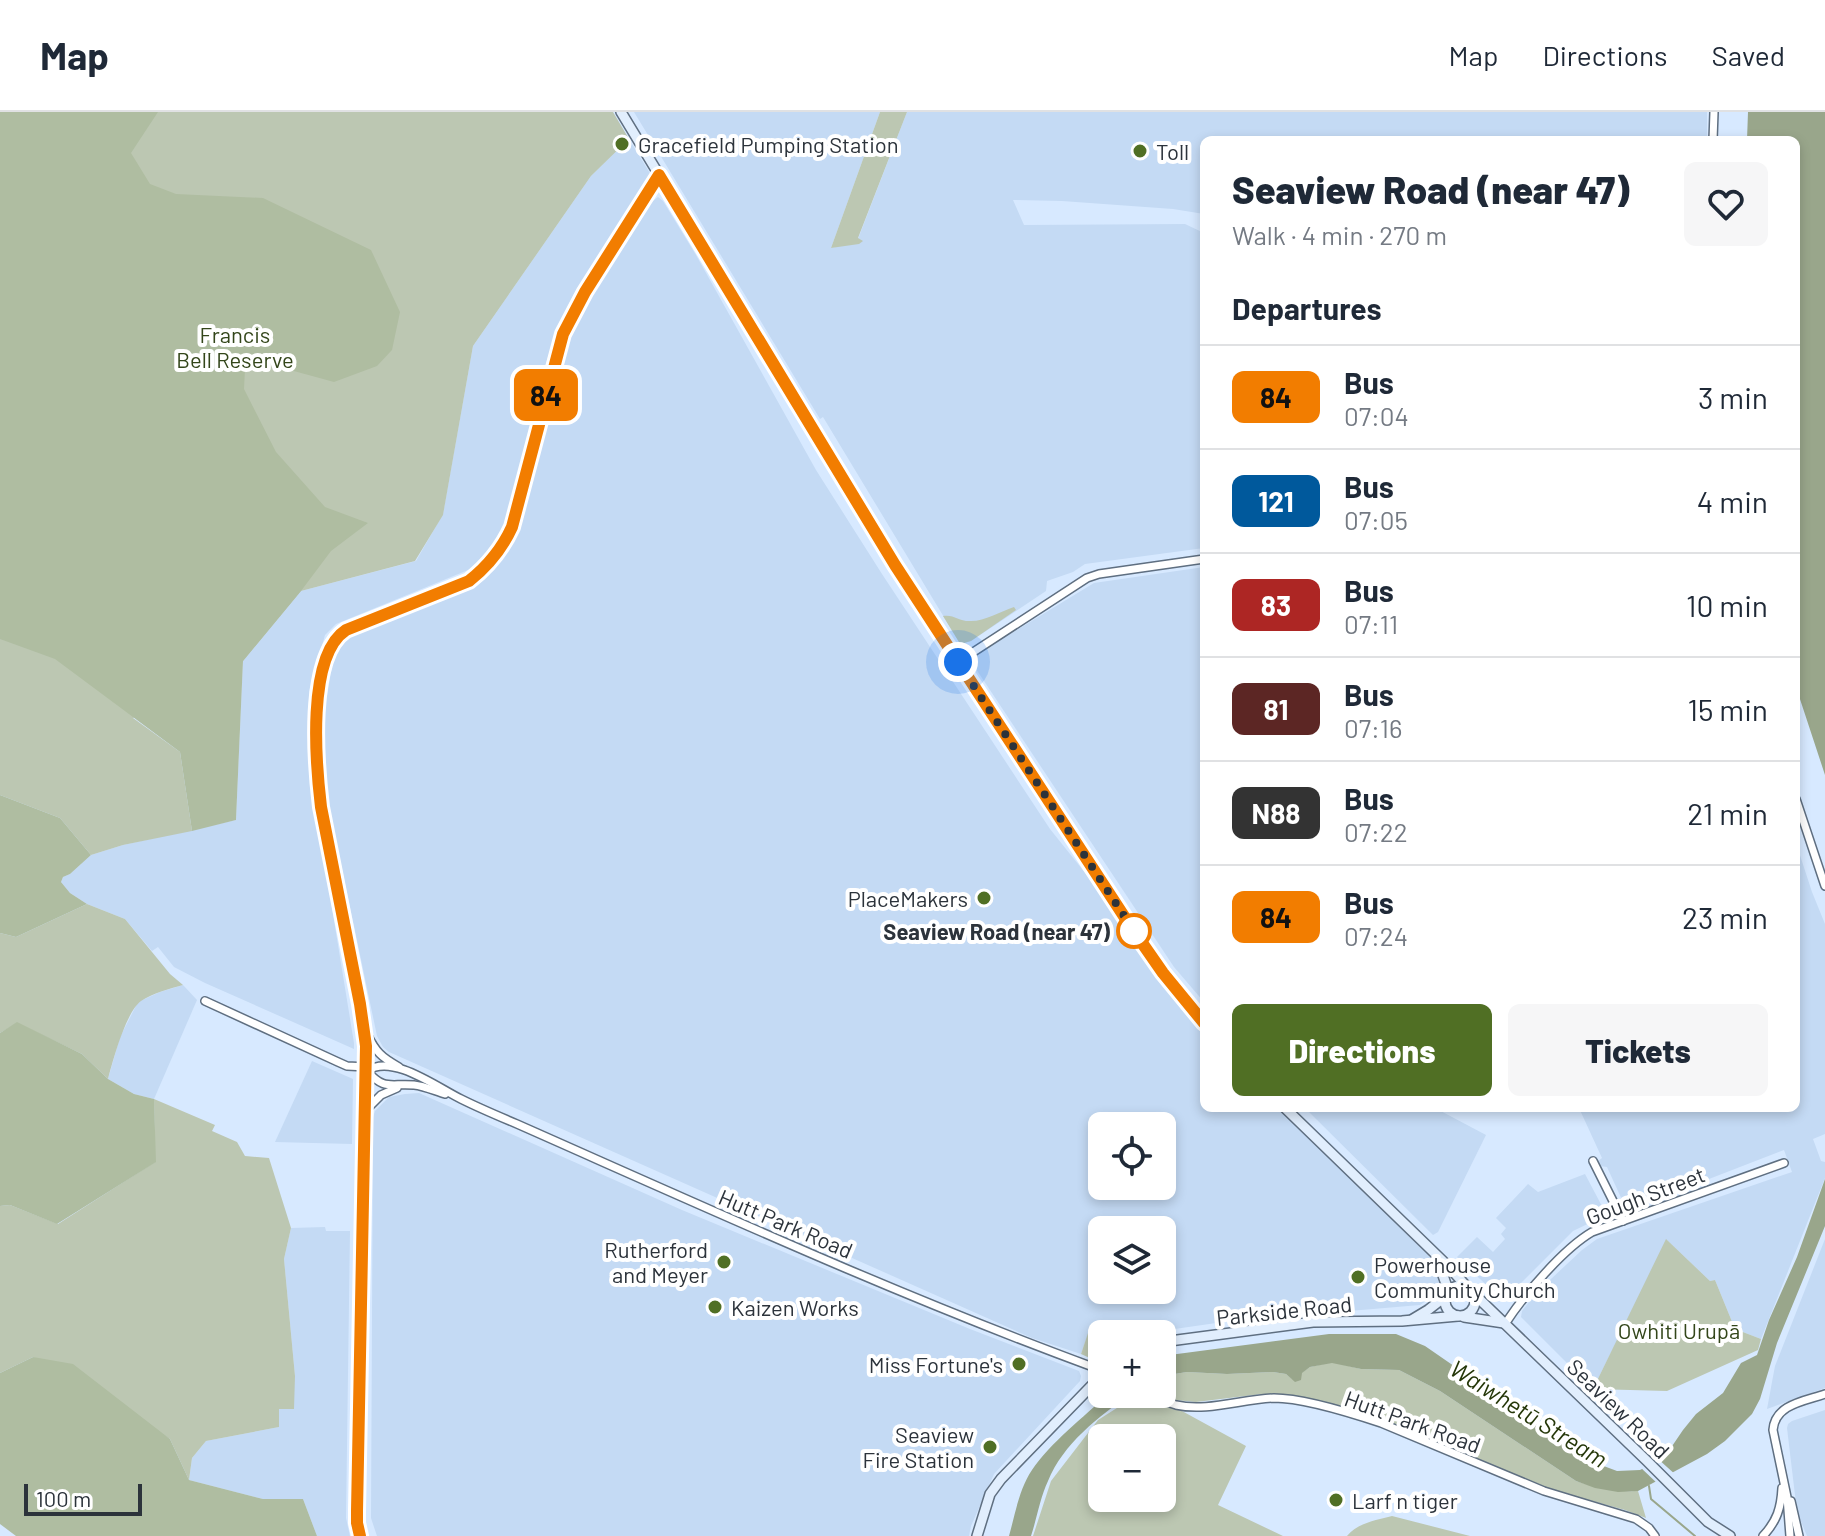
<!DOCTYPE html>
<meta charset="utf-8">
<style>
:root{--surface:#fff;--page:#f6f6f7;--text:#1f2937;--muted:#747a83;--line:#e0e1e3;--accent:#506f24}
body{margin:0;font-family:Barlow,sans-serif;background:var(--page);color:var(--text);height:100vh;display:flex;flex-direction:column;font-size:30px;white-space:nowrap}
*{box-sizing:border-box;margin:0}
p{font-size:26px;color:var(--muted)}
.icon{flex:none;width:44px;height:44px;fill:none;stroke:currentColor;stroke-width:2;stroke-linecap:round;stroke-linejoin:round}
.map{position:relative;flex:1;overflow:hidden}
.drawer{position:absolute;left:1200px;top:24px;width:600px;height:976px;display:flex;flex-direction:column;background:var(--surface);border-radius:12px;box-shadow:0 4px 12px #0003}
.drawer>*{flex:none}
.badge{padding:0 16px;border-radius:12px;font-size:28px;line-height:52px}
.buttons{position:absolute;left:1088px;top:1000px;display:grid;gap:16px}
.buttons a{display:grid;place-items:center;width:88px;height:88px;border-radius:12px;background:var(--surface);box-shadow:0 4px 12px #0003;font-size:40px}
.scale{position:absolute;left:24px;bottom:20px;width:118px;box-sizing:border-box;padding-left:8px;border:4px solid #2c333b;border-top:0;font-size:22px;line-height:28px;white-space:nowrap;color:#2c333b;-webkit-text-stroke:6px #fff;paint-order:stroke}
.you{position:absolute;width:40px;height:40px;margin:-20px;border:6px solid #fff;border-radius:50%;background:#1a73e8;box-shadow:0 0 0 12px #1a73e833}
.map>.badge{position:absolute;translate:-50% -50%;box-shadow:0 0 0 4px #fff}
h2{padding:0 32px;font-size:30px;line-height:72px}
.round{display:grid;place-items:center;flex:none;width:84px;height:84px;border-radius:12px;background:var(--page)}
.headline{display:flex;align-items:center;justify-content:space-between;height:136px;padding:0 32px}
h1{font-size:38px;font-weight:800;line-height:60px}
.primary-button{display:flex;gap:16px;margin-top:auto;padding:16px 32px}
.primary-button a{flex:1;height:92px;border-radius:12px;background:var(--accent);color:#fff;font-size:32px;font-weight:800;line-height:92px;text-align:center}
.primary-button a+a{background:var(--page);color:var(--text)}
ul{padding:0;list-style:none}
li{display:flex;align-items:center;gap:24px;height:104px;padding:0 32px;border-top:2px solid var(--line)}
li div{flex:1}
li b{display:block;font-size:30px}
li em{font-style:normal}
li .badge{min-width:88px;font-weight:700;text-align:center}
header{display:flex;align-items:center;gap:48px;box-sizing:border-box;height:112px;padding:0 40px;background:var(--surface);border-bottom:2px solid var(--line)}
header strong{font-size:38px}
nav{display:flex;gap:44px;margin-inline-start:auto;font-size:28px}
.map>svg:first-child{display:block}
</style>
<header>
<strong>Map</strong>
<nav><a>Map</a><a>Directions</a><a>Saved</a></nav>
</header>
<div class="map">
<svg width="1825" height="1424" viewBox="0 0 1825 1424">
<rect width="100%" height="100%" fill="#d7e9ff"/>
<!-- built -->
<g fill="#c4daf4" fill-rule="evenodd">
<polygon points="634,0 880,0 831,136 862,129 858,127 907,0 1707,0 1707,28 1204,28 1204,102 1173,97 1062,89 1013,88 1024,113 1185,112 1204,121 1204,436 1085,452 1073,460 1047,469 1046,479 971,529 964,531 959,530 823,305 820,307"/>
<polygon points="629,27 651,63 650,67 634,88 574,182 559,213 546,251 523,343 503,418 499,425 473,456 336,512 325,523 309,580 309,655 354,931 354,937 205,871 174,855 158,835 152,839 125,807 87,792 70,781 61,770 63,765 70,762 91,743 123,733 236,708 243,549 301,479 416,449 443,402 473,234 591,64"/>
<path d="M658,85L663,89L696,143L816,358L882,462L1050,717L1094,772L1177,888L1204,918V996H1279L1434,1149L1439,1172L1426,1189L1420,1193L1230,1209L1140,1222H1122V1220L1090,1216L1081,1242L1032,1226L389,940L383,935L377,924L328,690L325,660V596L333,548L336,541L348,524L470,474L484,466L506,439L522,411L563,243L579,205L649,92ZM1102,1014H1162V1074H1102ZM1102,1118H1162V1178H1102Z"/>
<polygon points="1204,455 1204,890 1174,855 976,557 975,552 975,545 984,538 1094,471"/>
<polygon points="1796,731 1812,780 1825,812 1825,1022 1813,1027 1821,1049 1825,1050 1825,1066 1761,1227 1735,1217 1715,1168 1710,1169 1667,1128 1593,1277 1521,1205 1522,1199 1536,1181 1582,1138 1597,1127 1792,1060 1784,1038 1678,1079 1634,1093 1623,1090 1607,1055 1600,1054 1598,1049 1602,1046 1579,996 1796,996"/>
<polygon points="183,873 197,888 154,987 134,982 108,967 120,925 138,890 160,880"/>
<polygon points="312,949 353,967 352,1032 275,1030"/>
<polygon points="419,981 682,1098 970,1217 1079,1259 1081,1264 1080,1269 994,1362 971,1414 969,1424 377,1424 371,1406 373,1005 375,999 389,985 405,982"/>
<polygon points="1305,996 1435,996 1486,1023 1438,1120 1433,1123"/>
<polygon points="1585,1062 1604,1098 1603,1103 1600,1106 1573,1119 1506,1186 1502,1188 1457,1145 1477,1125 1493,1140 1505,1127 1501,1122 1506,1116 1496,1106 1528,1072 1538,1080"/>
<polygon points="325,1115 326,1119 350,1119 346,1406 350,1424 317,1424 303,1387 263,1387 189,1368 192,1346 206,1329 279,1315 279,1297 295,1264 284,1147 291,1116"/>
<polygon points="1825,1127 1825,1276 1767,1297 1775,1254"/>
<polygon points="1825,1298 1825,1424 1807,1424 1797,1400 1787,1316 1788,1312 1792,1309"/>
</g>
<!-- green -->
<g fill="#bcc7b2" fill-rule="evenodd">
<polygon points="0,0 613,0 629,27 591,64 473,234 443,403 415,449 301,479 243,549 133,606 180,640 192,719 123,733 91,743 60,706 0,683"/>
<polygon points="880,0 907,0 858,126 863,129 859,132 831,136"/>
<path d="M1014,495L1016,498L971,529L964,531L959,530L943,504C953,502 959,509 969,509C984,510 999,500 1014,495Z"/>
<path d="M87,792L125,807L170,862L183,873C169,877 153,881 141,889C126,900 113,948 108,967L82,942L17,911L0,921V821L16,825Z"/>
<polygon points="154,987 215,1013 212,1019 237,1030 245,1044 269,1046 291,1116 284,1147 295,1264 294,1297 279,1297 279,1315 206,1329 192,1346 189,1368 170,1327 33,1245 0,1261 0,1094 10,1093 58,1112 155,1050"/>
<polygon points="1666,1127 1710,1169 1715,1168 1735,1217 1761,1227 1758,1238 1667,1279 1593,1277"/>
<polygon points="1114,1214 1122,1222 1102,1222 1102,1244 1092,1247 1081,1242 1090,1215 1110,1218"/>
<path d="M1332,1250L1361,1257L1399,1258L1440,1279L1576,1369C1597,1376 1615,1380 1638,1379L1646,1406L1625,1398L1538,1374L1364,1301L1293,1283L1262,1282L1196,1290L1175,1288L1161,1282L1162,1264L1187,1260L1227,1262L1273,1260L1286,1262L1292,1267L1310,1255Z"/>
<path d="M1139,1282L1182,1299L1246,1334L1218,1393L1283,1424H1033L1051,1369L1098,1308ZM1102,1326H1162V1386H1102Z"/>
<path d="M1392,1404L1470,1424H1347C1357,1411 1377,1408 1392,1404Z"/>
</g>
<!-- forest -->
<g fill="#afbda1">
<polygon points="0,0 158,0 131,41 150,72 176,82 263,86 371,138 400,200 392,238 377,254 334,270 261,250 245,257 244,277 276,340 325,395 368,411 331,439 301,479 243,549 236,708 192,719 180,640 55,547 0,527"/>
<polygon points="0,683 60,706 91,743 70,762 63,765 61,770 70,781 87,792 16,825 0,821"/>
<polygon points="17,910 82,942 108,967 134,982 154,987 156,1050 57,1112 10,1093 0,1094 0,921"/>
<polygon points="33,1245 73,1252 170,1327 189,1368 263,1387 303,1387 317,1424 16,1424 0,1412 0,1261"/>
</g>
<!-- water -->
<g fill="#99a68b">
<polygon points="1748,0 1825,0 1825,663 1796,575 1796,28 1747,28"/>
<polygon points="1825,1067 1825,1114 1777,1231 1760,1287 1752,1302 1725,1329 1707,1342 1638,1379 1618,1380 1595,1376 1576,1369 1440,1279 1399,1258 1361,1257 1332,1251 1310,1255 1302,1261 1301,1268 1295,1270 1286,1262 1273,1260 1227,1262 1187,1260 1162,1264 1162,1244 1329,1222 1396,1222 1425,1234 1593,1350 1617,1359 1640,1358 1664,1346 1683,1318 1696,1302 1723,1281 1741,1251 1757,1243 1769,1208 1797,1145"/>
<path d="M1108,1282H1131C1099,1304 1063,1332 1048,1369C1040,1386 1037,1406 1031,1424H1009C1015,1403 1019,1377 1032,1358C1050,1331 1084,1305 1108,1282Z"/>
</g>
<!-- pier -->
<polygon fill="#d7e9ff" points="1657,1346 1677,1364 1659,1373 1639,1354"/>
<g fill="none" stroke-linecap="round" stroke-linejoin="round">
<!-- stream -->
<polyline stroke="#99a68b" stroke-width="2" points="1649,1374 1651,1387 1695,1424"/>
<!-- street casing -->
<g stroke="#5f6f81" stroke-width="10">
<g id="street">
<polyline points="1713,28 1714,0"/>
<polyline points="958,550 1087,466 1099,462 1204,447"/>
<polyline points="1796,687 1825,774"/>
<polyline points="205,889 338,950 347,954 367,955"/>
<path d="M367,922C376,940 381,945 399,955"/>
<path d="M367,959C392,941 438,976 461,987C479,996 498,1004 517,1012C707,1096 897,1183 1093,1255L1102,1261"/>
<path d="M367,959C385,979 390,971 414,973C424,974 435,979 445,982"/>
<polyline points="365,999 381,983 397,976"/>
<polyline points="1593,1049 1623,1109"/>
<path d="M1505,1212C1524,1183 1563,1137 1592,1120L1784,1051"/>
<path d="M1147,1282C1156,1286 1166,1290 1176,1293C1207,1300 1242,1287 1274,1286C1302,1286 1354,1302 1381,1311L1544,1379L1636,1407L1649,1416L1655,1424"/>
<polyline points="1791,1389 1799,1424"/>
<path d="M360,1424L357,1405L366,934L360,892L321,695C316,653 306,543 346,518L469,469C488,454 502,437 512,415L563,222C589,167 624,113 659,63"/>
<path d="M1763,1424C1777,1409 1781,1396 1782,1376"/>
<path d="M1790,1424L1787,1385L1773,1318C1775,1292 1805,1289 1825,1282"/>
</g>
</g>
<!-- secondary casing -->
<g stroke="#5f6f81" stroke-width="12">
<g id="secondary">
<polyline points="621,0 895,453 1131,815 1163,861 1204,911"/>
<polyline points="1285,996 1450,1156 1467,1175"/>
<circle cx="1460" cy="1189" r="15"/>
<polyline points="1473,1181 1647,1349 1708,1410 1730,1424"/>
<polyline points="1464,1205 1504,1211"/>
<polyline points="1413,1207 1428,1198 1446,1184 1446,1172 1438,1149"/>
<polyline points="1162,1230 1313,1210 1402,1209 1458,1204"/>
<polyline points="977,1424 990,1382 1001,1367 1102,1263"/>
</g>
</g>
<!-- street -->
<use href="#street" stroke="#fff" stroke-width="7"/>
<!-- secondary -->
<use href="#secondary" stroke="#e1eefd" stroke-width="9"/>
</g>
<g fill="none" stroke-linecap="round" stroke-linejoin="round">
<!-- line casing -->
<g stroke="#fff" stroke-width="18">
<path id="line" d="M360,1424L357,1411V1399L366,934L360,892L321,695C316,653 306,544 346,518L469,469C488,454 502,437 512,415L563,222L585,180L659,63L895,453L1131,815L1163,861L1204,911"/>
</g>
<!-- line -->
<use href="#line" stroke="#f27d00" stroke-width="12"/>
<!-- walk -->
<polyline stroke="#2c333b" stroke-width="8" stroke-dasharray="0 14.4" points="958,550 1134,819"/>
</g>
<!-- markers -->
<g fill="#506f24" stroke="#fff" stroke-width="3">
<circle cx="622" cy="32" r="8"/>
<circle cx="1140" cy="39" r="8"/>
<circle cx="984" cy="786" r="8"/>
<circle cx="724" cy="1150" r="8"/>
<circle cx="1358" cy="1165" r="8"/>
<circle cx="715" cy="1195" r="8"/>
<circle cx="1019" cy="1252" r="8"/>
<circle cx="990" cy="1335" r="8"/>
<circle cx="1336" cy="1388" r="8"/>
</g>
<circle fill="#fff" stroke="#f27d00" stroke-width="4" cx="1134" cy="819" r="16"/>
<g text-anchor="middle" dominant-baseline="central" stroke-width="8" stroke-linejoin="round" paint-order="stroke">
<!-- poi labels -->
<g font-size="22" fill="#2c333b" stroke="#fff" text-anchor="start">
<text x="638" y="32">Gracefield Pumping Station</text>
<text x="1156" y="39">Toll</text>
<text x="968" y="786" text-anchor="end">PlaceMakers</text>
<text x="708" y="1137" text-anchor="end">Rutherford<tspan x="708" dy="25">and Meyer</tspan></text>
<text x="1374" y="1152">Powerhouse<tspan x="1374" dy="25">Community Church</tspan></text>
<text x="731" y="1195">Kaizen Works</text>
<text x="1003" y="1252" text-anchor="end">Miss Fortune's</text>
<text x="974" y="1322" text-anchor="end">Seaview<tspan x="974" dy="25">Fire Station</tspan></text>
<text x="1352" y="1388">Larf n tiger</text>
</g>
<!-- park labels -->
<g font-size="22" fill="#33461a" stroke="#fff">
<text x="235" y="222">Francis<tspan x="235" dy="25">Bell Reserve</tspan></text>
<text x="1679" y="1218">Owhiti Urupā</text>
</g>
<!-- stop labels -->
<g font-size="22" font-weight="bold" fill="#2c333b" stroke="#fff" text-anchor="end">
<text x="1110" y="819">Seaview Road (near 47)</text>
</g>
<!-- street labels -->
<g font-size="22" fill="#2c333b" stroke="#fff">
<text transform="translate(1645 1083) rotate(-21)">Gough Street</text>
<text transform="translate(786 1111) rotate(23)">Hutt Park Road</text>
<text transform="translate(1284 1198) rotate(-6)">Parkside Road</text>
<text transform="translate(1619 1296) rotate(44)">Seaview Road</text>
<text transform="translate(1413 1309) rotate(20)">Hutt Park Road</text>
</g>
<!-- water labels -->
<g font-size="24" font-style="italic" fill="#253709" stroke="#fff">
<text transform="translate(1529 1301) rotate(32)">Waiwhetū Stream</text>
</g>
</g>
</svg>
<div class="buttons">
<a><svg class="icon" aria-label="locate" viewBox="0 0 24 24"><circle cx="12" cy="12" r="6"/><path d="M12 2v4M12 18v4M2 12h4M18 12h4"/></svg></a>
<a><svg class="icon" aria-label="layers" viewBox="0 0 24 24"><path d="M12 4l9 5-9 5-9-5zM3 14l9 5 9-5"/></svg></a>
<a>+</a>
<a>−</a>
</div>
<div class="scale">100 m</div>
<div class="you" style="left:958px;top:550px"></div>
<b class="badge" style="left:546px;top:283px;background:#f27d00;color:#111">84</b>
<section class="drawer">
<div class="headline"><div><h1>Seaview Road (near 47)</h1><p>Walk · 4 min · 270 m</p></div><a class="round"><svg class="icon" aria-label="heart" viewBox="0 0 24 24"><path d="M12 20l-8-8c-3-5 5-10 8-4 3-6 11-1 8 4z"/></svg></a></div>
<h2>Departures</h2>
<ul>
<li><span class="badge" style="background:#f27d00;color:#111">84</span><div><b>Bus</b><p>07:04</p></div><em>3 min</em></li>
<li><span class="badge" style="background:#00599c;color:#fff">121</span><div><b>Bus</b><p>07:05</p></div><em>4 min</em></li>
<li><span class="badge" style="background:#ad2624;color:#fff">83</span><div><b>Bus</b><p>07:11</p></div><em>10 min</em></li>
<li><span class="badge" style="background:#5c2624;color:#fff">81</span><div><b>Bus</b><p>07:16</p></div><em>15 min</em></li>
<li><span class="badge" style="background:#333;color:#fff">N88</span><div><b>Bus</b><p>07:22</p></div><em>21 min</em></li>
<li><span class="badge" style="background:#f27d00;color:#111">84</span><div><b>Bus</b><p>07:24</p></div><em>23 min</em></li>
</ul>
<div class="primary-button"><a>Directions</a><a>Tickets</a></div>
</section>
</div>
